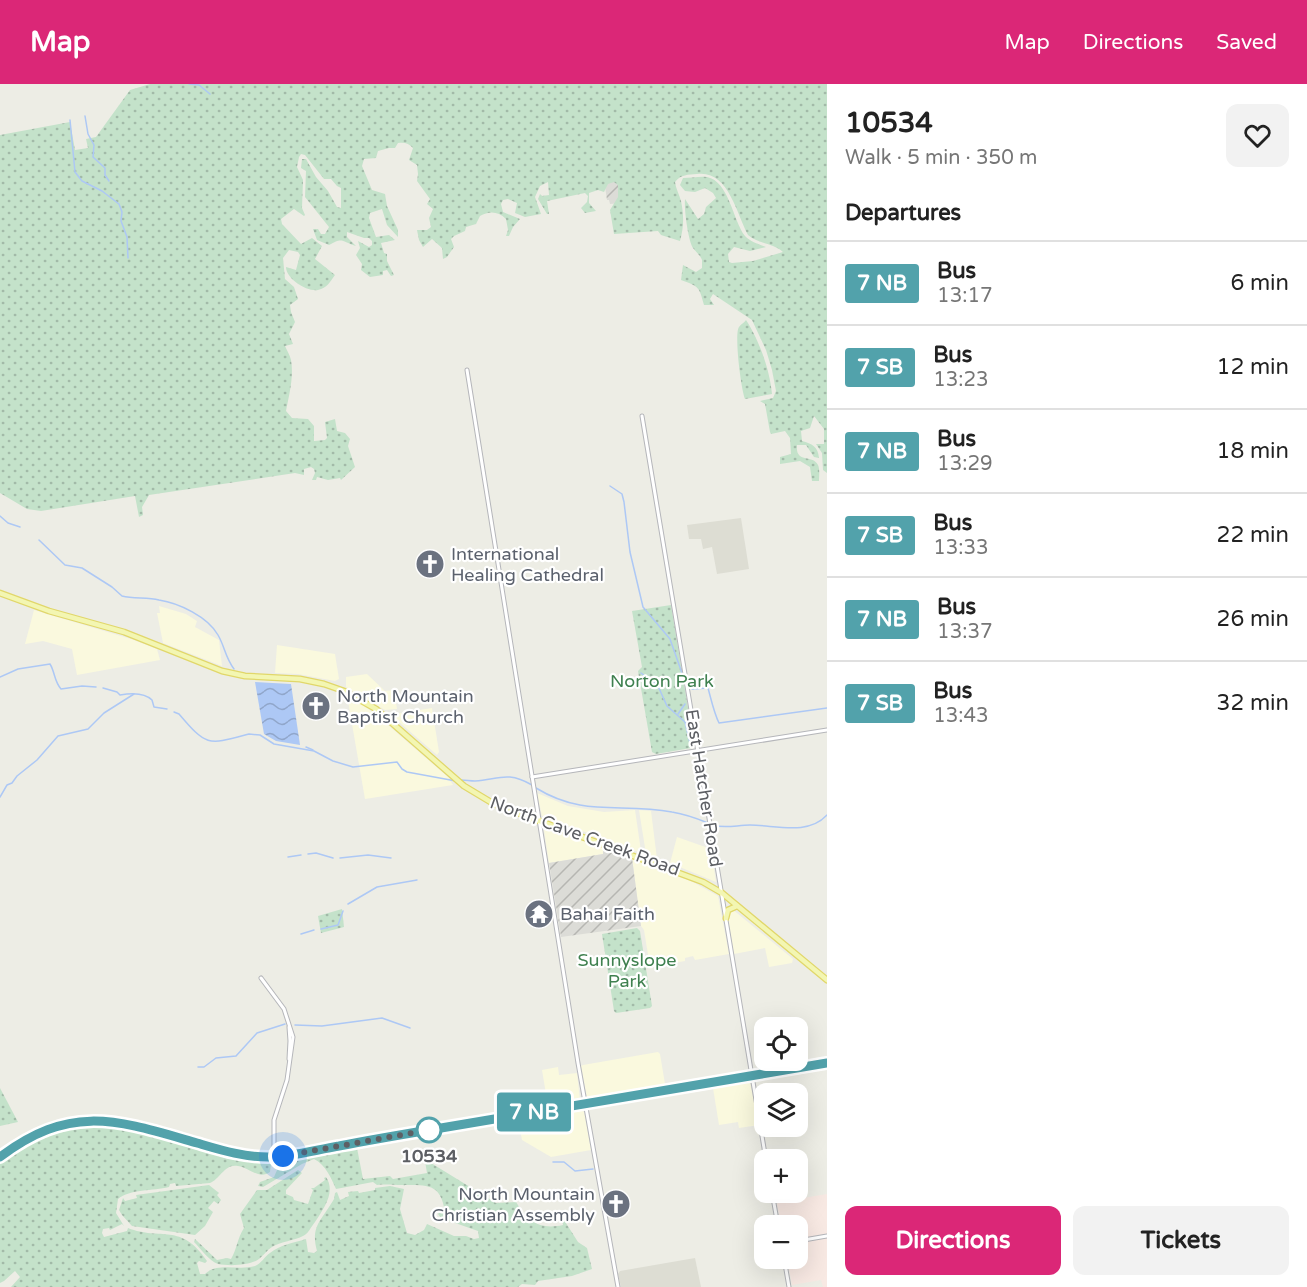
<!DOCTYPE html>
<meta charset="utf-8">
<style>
:root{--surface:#fff;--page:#f2f2f2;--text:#222;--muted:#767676;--line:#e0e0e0;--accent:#db2777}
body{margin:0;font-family:"Varela Round",sans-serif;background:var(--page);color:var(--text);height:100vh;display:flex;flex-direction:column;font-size:22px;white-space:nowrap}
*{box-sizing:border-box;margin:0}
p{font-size:20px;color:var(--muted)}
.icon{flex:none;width:33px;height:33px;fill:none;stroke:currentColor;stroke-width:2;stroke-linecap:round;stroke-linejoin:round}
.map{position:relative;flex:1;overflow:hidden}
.details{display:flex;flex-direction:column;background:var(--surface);width:480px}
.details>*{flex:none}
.badge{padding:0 12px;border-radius:4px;font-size:21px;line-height:39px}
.fabs{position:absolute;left:754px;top:933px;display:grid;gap:12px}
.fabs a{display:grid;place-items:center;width:54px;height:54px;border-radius:12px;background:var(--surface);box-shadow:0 6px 24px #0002;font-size:30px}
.you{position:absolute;width:30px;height:30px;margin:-15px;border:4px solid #fff;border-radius:50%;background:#1a73e8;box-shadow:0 0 0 9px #1a73e833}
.map>.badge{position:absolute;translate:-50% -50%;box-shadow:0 0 0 3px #fff}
h2{padding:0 18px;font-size:22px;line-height:54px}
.round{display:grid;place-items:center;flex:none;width:63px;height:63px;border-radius:12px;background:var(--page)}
.summary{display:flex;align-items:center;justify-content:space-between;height:102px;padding:0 18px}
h1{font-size:28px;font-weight:700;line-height:45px}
.button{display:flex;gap:12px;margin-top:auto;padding:12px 18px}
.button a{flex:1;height:69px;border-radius:12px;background:var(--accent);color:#fff;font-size:24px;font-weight:700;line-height:69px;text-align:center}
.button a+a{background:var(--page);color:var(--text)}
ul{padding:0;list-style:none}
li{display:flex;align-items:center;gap:18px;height:84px;padding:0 18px;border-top:2px solid var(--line)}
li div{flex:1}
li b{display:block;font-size:22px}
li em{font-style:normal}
li .badge{min-width:66px;font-weight:700;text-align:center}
header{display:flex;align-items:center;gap:36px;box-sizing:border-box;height:84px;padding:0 30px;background:var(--accent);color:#fff}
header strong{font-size:28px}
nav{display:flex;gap:33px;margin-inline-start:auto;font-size:21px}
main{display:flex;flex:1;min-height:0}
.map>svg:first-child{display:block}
</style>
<header>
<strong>Map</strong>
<nav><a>Map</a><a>Directions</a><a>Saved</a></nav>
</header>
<main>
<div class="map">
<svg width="827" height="1203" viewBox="0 0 827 1203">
<defs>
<pattern id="industrial-furrows" width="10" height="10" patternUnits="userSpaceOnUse" patternTransform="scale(1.5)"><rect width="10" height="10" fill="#dcdcd7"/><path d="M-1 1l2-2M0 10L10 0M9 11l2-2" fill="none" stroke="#b6b6b2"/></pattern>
<pattern id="grass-dots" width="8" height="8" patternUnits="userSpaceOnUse" patternTransform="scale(1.5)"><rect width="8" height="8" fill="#c4e2ca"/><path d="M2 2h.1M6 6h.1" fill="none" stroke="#a2baa8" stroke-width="1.8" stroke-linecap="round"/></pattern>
<pattern id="water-waves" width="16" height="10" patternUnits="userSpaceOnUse" patternTransform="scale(1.5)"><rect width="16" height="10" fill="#adc8f5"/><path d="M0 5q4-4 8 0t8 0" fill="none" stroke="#90a6ca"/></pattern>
</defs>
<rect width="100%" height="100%" fill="#edede5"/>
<!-- commercial -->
<g fill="#faf9de">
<polygon points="159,522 186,530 197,537 195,543 219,556 222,582 163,559 157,529 160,529"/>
<polygon points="34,526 131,555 157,565 160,576 77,591 72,565 43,557 25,560"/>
<polygon points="277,561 335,570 339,595 335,597 298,590 275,589"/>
<polygon points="367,590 385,607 394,606 397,625 385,626 346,603 346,593"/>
<polygon points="349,615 363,621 380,634 448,693 453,701 365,715 348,617"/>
<polygon points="432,624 439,668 437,671 392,632 394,630"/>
<polygon points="537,709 568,722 604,728 635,726 641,767 638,768 542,732"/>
<polygon points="639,726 651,727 657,775 646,770"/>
<polygon points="546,744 603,764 603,770 549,779 544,746"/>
<polygon points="677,753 711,765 716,798 670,779"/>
<polygon points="632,774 691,797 718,812 729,870 695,876 693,872 685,874 685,877 650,883 644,846 641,842"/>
<polygon points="732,825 793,875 792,879 769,883 765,864 734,870 727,830"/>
<polygon points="658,968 660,970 665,1000 663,1003 590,1015 587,1013 581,982 583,981"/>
<polygon points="558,983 559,991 577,989 580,1016 548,1022 542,986"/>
<polygon points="747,996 750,999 759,1041 739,1044 738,1038 719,1041 713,1004"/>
<polygon points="581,1025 584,1028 591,1066 551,1073 522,1056 518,1035"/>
</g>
<!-- industrial -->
<g fill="url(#industrial-furrows)">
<polygon points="619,94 623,119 610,120 609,116 607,116 604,96"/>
<polygon points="603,764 632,774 641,842 561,853 549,779 603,770"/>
</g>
<!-- education -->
<g fill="#ddddd3">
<polygon points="741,434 749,485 717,490 712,463 703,465 701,455 689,455 687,441"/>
<polygon points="695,1174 701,1203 621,1203 618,1190 620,1187"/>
</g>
<!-- medical -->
<polygon fill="#f8e9e3" points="827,1110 827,1203 823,1203 821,1196 792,1201 787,1175 798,1174 798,1142 781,1141 777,1120 779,1118"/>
<!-- grass -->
<g fill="url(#grass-dots)">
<path d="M150,0H827V389L823,386L822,369L816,360H824V345L814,332L810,344L801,347L802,357C812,360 818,362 819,374L814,373L806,361H797C795,380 813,370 818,381C820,385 819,393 819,397H812L810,383L800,377L780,380V373L791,370L790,354L785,347L771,350L770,348L765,320L760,317L773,314L776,307L772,286L766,266L752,236L713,210L710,215L714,221H704C699,203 700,203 681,196L683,181L696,188L702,184V176C700,171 696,168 693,164C688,156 684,125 685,115L698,135L704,130L706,123L716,114L713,109L705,104L695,108L685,107L680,101L683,94C691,94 700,92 707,93C729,97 733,137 745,152C751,158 758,160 766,163L750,167L734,163L728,170L729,178L732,179L753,177L783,168C773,159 758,160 748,151C736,128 728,86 697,90C688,91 681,90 675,98C676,105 679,110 681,117C684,131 684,143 680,157L661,151L658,147L614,150L610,126L618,113V101L614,98L608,100L604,108L598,106L589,109V119L596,127L585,129L581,124L587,118L588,112L585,109L547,117L549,130H547L538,115L540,110L542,112L549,111L548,98L540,102L535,113L541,130L525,133L515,129L517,119L508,115L503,116L501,120L503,128L520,135L513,143L509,152H506L508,146L506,135C498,127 489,127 480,132L476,140L466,143L465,147L454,152L451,155L454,163L447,173L443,175L442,164L432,155L423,163L419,156L417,146H427L431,143L429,134L433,125L427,120L430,115L417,97L418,90L417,81L409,76L413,64C409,59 404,58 398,59L395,64H389L378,67L376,74L364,75L362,82L372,106L385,110L387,122L398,146V153L387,141L382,125L370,129L369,134L376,153L389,151L395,156L381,159L384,169L387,170V177L394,191L391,192L387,186L383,187V191L370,193L361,186L362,180L356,171L360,164L358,157L369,163L372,161V157L369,154H364L347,148V153L356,162C341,157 343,153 329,161L317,156L313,145H318L321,150H325L329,143L305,113L306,87L301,84L302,75H306L316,93L328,107L337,123L341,124V104L337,102L331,95H324L305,71L301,70L299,73L297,83L303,96L302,124L305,131L304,132L294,125L281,135L282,140L301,160L312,154L322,162L315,175L335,191C330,198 327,204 318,206C307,208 286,195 286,183L296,186L300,171L298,168L289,166L283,174L285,195L294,203L298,215L290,221L291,228L295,238L289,250L293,260L285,262C287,267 290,271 291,276C294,293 289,311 286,327L292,334L308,335L314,342V357L325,356L327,354L325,338L335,335L337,347L345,349L350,355L348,362L355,383L341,396L340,394L328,396L317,393L316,396H312L315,389L314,385L311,383L304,385V391L295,389L149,411L142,423L143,431L139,433L135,412L41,427L27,425L0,409V51L70,38L75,66L88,64L86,55L96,53L130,6Z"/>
<path d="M746,236C759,256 770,286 772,310L745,315C741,305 734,250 739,243C741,240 744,239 746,236Z"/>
<polygon points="671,521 694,660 691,664 656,670 652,668 638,587 642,583 632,527"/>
<polygon points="342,825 344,843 321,849 318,832"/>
<polygon points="637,844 640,847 652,922 650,924 616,929 614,927 602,850"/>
<polygon points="0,1004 18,1038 0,1042"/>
<path d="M88,1041C135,1042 179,1060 225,1073C239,1077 257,1075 271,1080L270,1088C259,1096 250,1084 238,1082C225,1079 220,1095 210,1099L176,1102L175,1099L170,1100L169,1103C153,1107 130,1105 118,1115L116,1129L124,1142L122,1140L110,1146L109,1144L103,1145L102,1149L104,1153L127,1147L128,1144C161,1157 181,1138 207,1177L205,1179L199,1177L197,1179L200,1190H205C217,1178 239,1187 255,1182C262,1179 264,1173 270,1169C280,1161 293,1159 306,1155L308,1168L314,1169L317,1167C310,1142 322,1136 334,1115L335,1109L337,1108L340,1116L349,1112L348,1108L358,1107L359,1109L375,1106V1104L390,1102L404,1105L400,1125L407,1149L415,1151L424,1146L427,1140L454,1152H466L474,1155L479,1154L478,1147L441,1134L438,1130L444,1123C439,1097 422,1102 402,1101C393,1101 386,1100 377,1101L373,1098L336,1105C331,1094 326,1081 314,1075L302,1080L263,1103L258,1102L260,1098L274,1093L281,1077H293L357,1064L363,1095L390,1092L393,1095L427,1089L423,1065H427L431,1079L496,1119L516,1118C528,1138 540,1146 563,1141L562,1135L564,1136L578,1158L587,1164L592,1185L572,1192L538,1197L535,1201L522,1200L518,1203H11L20,1193L15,1187L4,1197L0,1199V1079C29,1057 51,1046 88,1041Z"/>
<path d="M298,1086L302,1089L286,1106V1110L293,1113L294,1116L308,1120L313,1106L311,1104H314L325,1096L324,1094L326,1093C336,1108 324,1124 315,1138C311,1143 308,1150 303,1152C293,1157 282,1157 272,1163C267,1166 264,1171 259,1175C250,1182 228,1182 218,1180C209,1177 201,1165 194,1158L195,1155L217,1176L227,1174L231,1175C237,1165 237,1155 244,1144L240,1130L257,1106H267Z"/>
<polygon points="209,1101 219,1109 217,1111 221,1116 218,1120 214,1117 208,1124 213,1128 205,1142 195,1151 132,1142 122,1131 119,1126 123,1114 125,1117 137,1114 136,1111"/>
</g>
<!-- water -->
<polygon fill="url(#water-waves)" points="255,598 291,600 300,661 276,657 264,650"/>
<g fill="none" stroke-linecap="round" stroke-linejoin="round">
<!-- stream -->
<g stroke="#adc8f5" stroke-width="1.5">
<polyline points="189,0 199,1 210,10"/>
<polyline points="85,32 88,50 94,61 93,73 105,84 105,91 109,97"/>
<polyline points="70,36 75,88 82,97 102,107 119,120 122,128 121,137 127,153 128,174"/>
<polyline points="610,402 622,410 624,418 630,468 643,523 670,555 683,592"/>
<polyline points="0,432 8,439 20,443"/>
<path d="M39,456L65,481L82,484L112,503L122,512C134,515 147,513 159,516C179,519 208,533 218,551C225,563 225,573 234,585"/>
<polyline points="641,589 658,602 667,622 685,638 690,659"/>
<path d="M0,593L18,585L50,580C55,588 54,597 61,605L82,602L96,603"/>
<path d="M688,595L692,605L708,604C711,615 714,629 719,639L827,624"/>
<path d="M103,604L117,608L120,611C131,609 144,608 152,616L154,623L167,625"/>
<path d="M174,628L179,630C207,663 208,661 249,650L260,651L274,660L314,667L333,677L353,683L397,678L402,685L407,688L456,697"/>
<polyline points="678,630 685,620"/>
<polyline points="306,663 313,666"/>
<path d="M461,696C466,696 470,697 475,697C500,695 507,687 532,701"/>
<path d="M536,704C585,734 621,718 672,728C684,730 696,734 708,739"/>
<polyline points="0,713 7,701 12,699 17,692 37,676 58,652 88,645 104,629 134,610"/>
<path d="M712,741C725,745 737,741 750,741C775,741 808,752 827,731"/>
<polyline points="308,770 316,769 333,774"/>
<polyline points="288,773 301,771"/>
<polyline points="340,774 368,771 391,774"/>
<polyline points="348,820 377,803 417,796"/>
<polyline points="321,845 338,841 343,827"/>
<polyline points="301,850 314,846"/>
<polyline points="295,941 322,942 382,934 410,944"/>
<polyline points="198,983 204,983 216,974 236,972 257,949 285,940"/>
<polyline points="553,1078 564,1078 575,1087 593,1085"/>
</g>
<!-- minor casing -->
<g stroke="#b5b6ba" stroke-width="5">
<g id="minor">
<polyline points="467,286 578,979 618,1203"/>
<polyline points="642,332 766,1076"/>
<polyline points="532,693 827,646"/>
<polyline points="261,894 284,925 293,953 287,996 274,1036 274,1072"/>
<polyline points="289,975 290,957 289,943"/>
<polyline points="772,1108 778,1142"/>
<polyline points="798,1157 827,1152"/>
<polyline points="784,1174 789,1203"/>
</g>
</g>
<!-- major casing -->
<g stroke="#e1d76a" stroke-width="7">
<g id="major">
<polyline points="0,509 49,527 124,548 222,587 245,592 300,595 324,600 344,607 376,625 464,702 494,720 703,798 722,809 827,896"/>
<polyline points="726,834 728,826 737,822"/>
<path d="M0,1073C71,1021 114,1035 192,1058C218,1066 241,1073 268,1073C292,1073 315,1067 339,1062C375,1055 411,1049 447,1043C573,1021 700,1001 827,979"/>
</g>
</g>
<!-- minor -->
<use href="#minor" stroke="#fff" stroke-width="3"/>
<!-- major -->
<use href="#major" stroke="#f3f6b2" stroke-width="4.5"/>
</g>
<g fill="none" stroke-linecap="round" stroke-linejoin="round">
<!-- line casing -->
<g stroke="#fff" stroke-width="14">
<path id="line" d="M0,1073C72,1019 117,1036 197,1059C221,1066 243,1073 268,1073C292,1073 315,1066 339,1062C375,1055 411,1049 447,1043C573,1021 700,1001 827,979"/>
</g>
<!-- line -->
<use href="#line" stroke="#52a2ab" stroke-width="9"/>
<!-- walk -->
<polyline stroke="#5d5f64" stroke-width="6" stroke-dasharray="0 10.8" points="283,1072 429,1046"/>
</g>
<!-- icons -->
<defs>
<g id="church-disc" transform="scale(1.5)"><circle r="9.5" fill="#6b7280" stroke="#fff"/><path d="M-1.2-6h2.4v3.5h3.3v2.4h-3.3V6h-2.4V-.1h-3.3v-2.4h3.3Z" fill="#fff"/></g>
<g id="temple-disc" transform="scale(1.5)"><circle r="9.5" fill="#6b7280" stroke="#fff"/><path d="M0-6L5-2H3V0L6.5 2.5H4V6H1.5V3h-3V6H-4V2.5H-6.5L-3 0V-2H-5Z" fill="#fff"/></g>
</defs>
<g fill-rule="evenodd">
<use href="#church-disc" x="430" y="480"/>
<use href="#church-disc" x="316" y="622"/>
<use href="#temple-disc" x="539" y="830"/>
<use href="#church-disc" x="616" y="1120"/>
</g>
<!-- markers -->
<circle fill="#fff" stroke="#52a2ab" stroke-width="3" cx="429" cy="1046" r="12"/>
<g text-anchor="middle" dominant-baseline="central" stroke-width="4.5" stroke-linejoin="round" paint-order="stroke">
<!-- worship labels -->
<g font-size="18" fill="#5b616d" stroke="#fff" text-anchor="start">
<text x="451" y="470">International<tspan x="451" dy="21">Healing Cathedral</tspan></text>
<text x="337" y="612">North Mountain<tspan x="337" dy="21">Baptist Church</tspan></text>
<text x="560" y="830">Bahai Faith</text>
<text x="595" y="1110" text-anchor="end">North Mountain<tspan x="595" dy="21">Christian Assembly</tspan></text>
</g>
<!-- park labels -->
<g font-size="18" fill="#3f804f" stroke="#fff">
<text x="662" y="597">Norton Park</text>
<text x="627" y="876">Sunnyslope<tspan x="627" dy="21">Park</tspan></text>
</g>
<!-- street labels -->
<g font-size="18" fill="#5d5f64" stroke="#fff">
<text transform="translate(704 704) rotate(81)">East Hatcher Road</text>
<text transform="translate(585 752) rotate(20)">North Cave Creek Road</text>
</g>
<!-- stop labels -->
<g font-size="18" font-weight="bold" fill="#5d5f64" stroke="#fff">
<text x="429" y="1072">10534</text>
</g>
</g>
</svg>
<div class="fabs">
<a><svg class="icon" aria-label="locate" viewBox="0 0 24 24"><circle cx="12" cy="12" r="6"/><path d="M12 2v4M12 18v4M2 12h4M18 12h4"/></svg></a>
<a><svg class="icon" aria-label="layers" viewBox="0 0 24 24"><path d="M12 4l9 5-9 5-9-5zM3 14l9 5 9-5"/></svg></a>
<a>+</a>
<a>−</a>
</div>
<div class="you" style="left:283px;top:1072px"></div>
<b class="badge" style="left:534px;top:1028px;background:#52a2ab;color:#fff">7 NB</b>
</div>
<section class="details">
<div class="summary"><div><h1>10534</h1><p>Walk · 5 min · 350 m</p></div><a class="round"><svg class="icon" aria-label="heart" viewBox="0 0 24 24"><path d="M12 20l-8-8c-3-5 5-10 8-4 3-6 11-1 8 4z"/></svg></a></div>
<h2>Departures</h2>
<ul>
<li><span class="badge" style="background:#52a2ab;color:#fff">7 NB</span><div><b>Bus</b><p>13:17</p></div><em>6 min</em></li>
<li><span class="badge" style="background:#52a2ab;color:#fff">7 SB</span><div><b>Bus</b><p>13:23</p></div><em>12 min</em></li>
<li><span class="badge" style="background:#52a2ab;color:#fff">7 NB</span><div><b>Bus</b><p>13:29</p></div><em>18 min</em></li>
<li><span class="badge" style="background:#52a2ab;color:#fff">7 SB</span><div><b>Bus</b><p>13:33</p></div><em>22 min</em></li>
<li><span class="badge" style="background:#52a2ab;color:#fff">7 NB</span><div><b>Bus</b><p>13:37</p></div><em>26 min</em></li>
<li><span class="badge" style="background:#52a2ab;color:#fff">7 SB</span><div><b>Bus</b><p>13:43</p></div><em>32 min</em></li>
</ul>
<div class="button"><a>Directions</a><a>Tickets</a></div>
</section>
</main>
